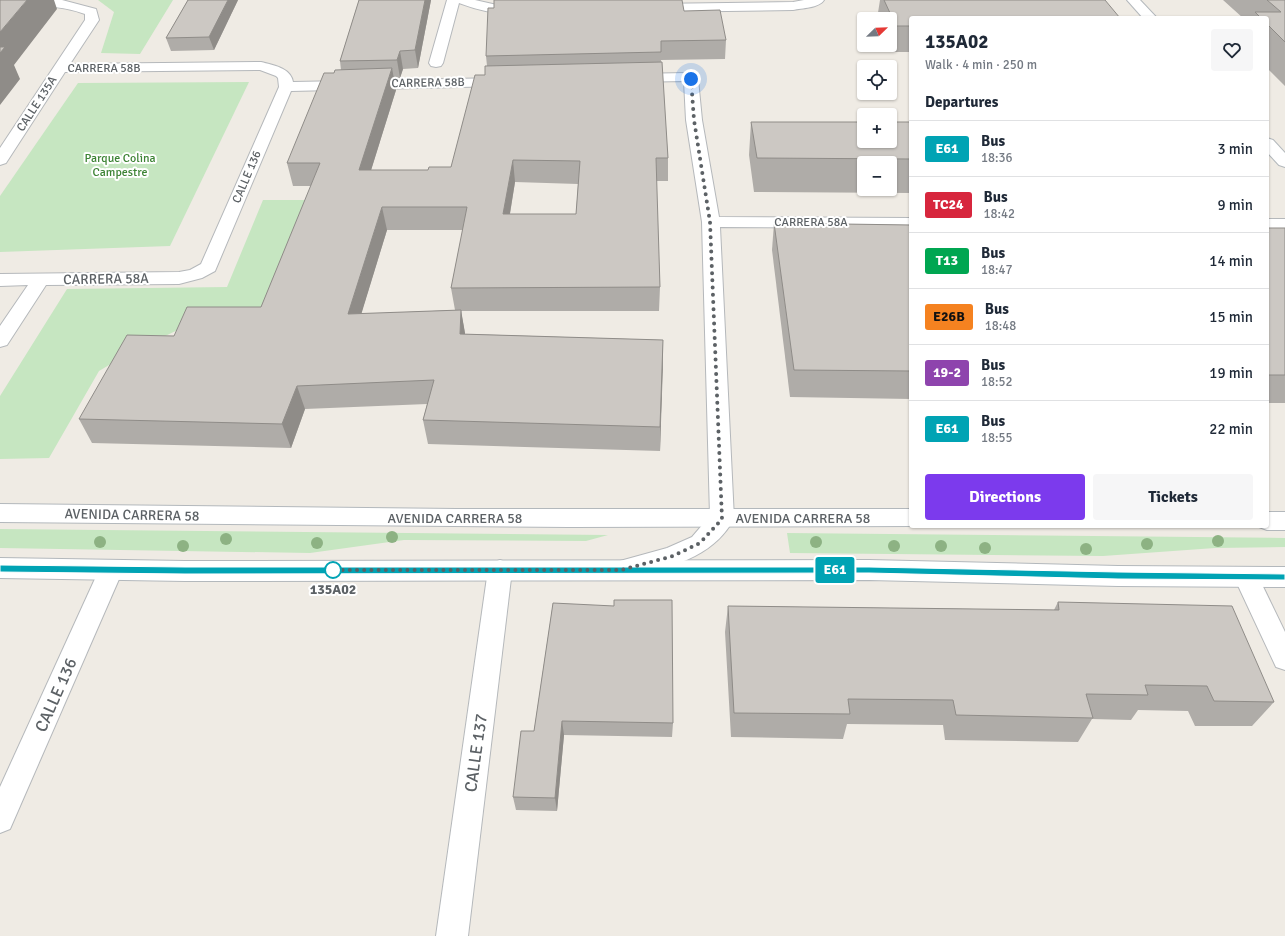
<!DOCTYPE html>
<meta charset="utf-8">
<style>
:root{--surface:#fff;--page:#f6f6f7;--text:#1f2937;--muted:#747a83;--line:#e0e1e3;--accent:#7c3aed}
body{margin:0;font-family:Signika,sans-serif;background:var(--page);color:var(--text);height:100vh;display:flex;flex-direction:column;font-size:15px;white-space:nowrap}
*{box-sizing:border-box;margin:0}
p{font-size:13px;color:var(--muted)}
.icon{flex:none;width:22px;height:22px;fill:none;stroke:currentColor;stroke-width:2;stroke-linecap:round;stroke-linejoin:round}
.map{position:relative;flex:1;overflow:hidden}
.details{position:absolute;left:909px;top:16px;width:360px;height:512px;display:flex;flex-direction:column;background:var(--surface);border-radius:4px;box-shadow:0 1px 3px #0004}
.details>*{flex:none}
.badge{padding:0 8px;border-radius:3px;font-size:14px;line-height:26px}
.needle{width:26px;rotate:67deg}
.fabs{position:absolute;left:857px;top:12px;display:grid;gap:8px}
.fabs a{display:grid;place-items:center;width:40px;height:40px;border-radius:4px;background:var(--surface);box-shadow:0 1px 3px #0004;font-size:20px}
.you{position:absolute;width:20px;height:20px;margin:-10px;border:3px solid #fff;border-radius:50%;background:#1a73e8;box-shadow:0 0 0 6px #1a73e833}
.map>.badge{position:absolute;translate:-50% -50%;box-shadow:0 0 0 2px #fff}
h2{padding:0 16px;font-size:15px;line-height:36px}
.round{display:grid;place-items:center;flex:none;width:42px;height:42px;border-radius:4px;background:var(--page)}
.summary{display:flex;align-items:center;justify-content:space-between;height:68px;padding:0 16px}
h1{font-size:19px;font-weight:800;line-height:30px}
.action{display:flex;gap:8px;margin-top:auto;padding:8px 16px}
.action a{flex:1;height:46px;border-radius:4px;background:var(--accent);color:#fff;font-size:16px;font-weight:800;line-height:46px;text-align:center}
.action a+a{background:var(--page);color:var(--text)}
ul{padding:0;list-style:none}
li{display:flex;align-items:center;gap:12px;height:56px;padding:0 16px;border-top:1px solid var(--line)}
li div{flex:1}
li b{display:block;font-size:15px}
li em{font-style:normal}
li .badge{min-width:44px;font-weight:700;text-align:center}
.map>svg:first-child{display:block}
</style>
<div class="map">
<svg width="1285" height="936" viewBox="0 0 1285 936">
<rect width="100%" height="100%" fill="#efebe4"/>
<!-- green -->
<g fill="#c6e6c1">
<polygon points="98,0 173,0 140,54 101,53 114,12"/>
<polygon points="249,82 170,246 0,252 0,196 78,83"/>
<polygon points="263,200 309,200 265,323 190,324 126,355 99,371 49,458 0,459 0,396 67,289 227,287"/>
<polygon points="0,529 608,535 586,541 404,540 310,553 0,548"/>
<polygon points="787,533 1285,538 1285,547 1215,548 1103,556 790,553"/>
</g>
<g fill="none" stroke-linecap="round" stroke-linejoin="round">
<!-- street casing -->
<g stroke="#b5b8bb" stroke-width="2">
<g id="street">
<path d="M0,0H62L96,9L99,20L70,64L261,62C273,65 291,68 293,82L502,78L507,79L509,82L507,85L502,86L291,91L215,271L202,278L179,284L46,285L7,345L0,347V326L28,285L0,286V274L179,272L190,270L201,264L279,87L278,78L276,76L260,70L65,72L6,163L0,165V148L85,20V14C58,4 28,5 0,6Z"/>
<path d="M447,0H475L497,5L523,6L524,9L523,12C502,17 478,10 459,3L443,63L441,66L436,67L431,66L429,63Z"/>
<path d="M804,0H824C819,8 802,8 793,10L652,12L647,11L646,8L647,5L652,4L793,2Z"/>
<path d="M687,73L696,76L698,79L702,120L719,217L911,218V228L720,227L734,519C711,560 669,566 628,578L620,575L616,568L620,561L667,548L692,537L710,516L702,222L686,120L684,81L633,82L628,81L626,78L628,75L633,74Z"/>
<rect x="1267" y="219" width="18" height="10"/>
<polygon points="111,560 119,563 123,570 10,829 0,833 0,787 99,570 103,563"/>
<polygon points="500,560 508,563 512,570 468,936 436,936 488,570 492,563"/>
<polygon points="1246,567 1255,570 1285,632 1285,670 1276,667 1234,577 1237,570"/>
</g>
</g>
<!-- secondary casing -->
<g stroke="#b3b8bc" stroke-width="2">
<g id="secondary">
<polygon points="1127,0 1140,0 1157,18 1143,18"/>
<polygon points="1267,138 1273,140 1285,153 1285,167 1279,165 1267,152"/>
<polygon points="0,504 456,509 911,509 911,526 913,526 569,527 0,522"/>
<polygon points="1267,512 1285,512 1285,530 1267,530 1259,527 1258,526 1267,526"/>
<polygon points="0,558 185,561 869,560 1118,566 1285,567 1285,587 1118,586 869,580 185,581 0,578"/>
</g>
</g>
<!-- street -->
<use href="#street" fill="#fff" fill-rule="evenodd"/>
<!-- secondary -->
<use href="#secondary" fill="#fff" fill-rule="evenodd"/>
</g>
<!-- trees -->
<g fill="#8db283">
<circle cx="392" cy="537" r="6"/>
<circle cx="226" cy="539" r="6"/>
<circle cx="1218" cy="541" r="6"/>
<circle cx="100" cy="542" r="6"/>
<circle cx="816" cy="542" r="6"/>
<circle cx="317" cy="543" r="6"/>
<circle cx="1147" cy="544" r="6"/>
<circle cx="183" cy="546" r="6"/>
<circle cx="894" cy="546" r="6"/>
<circle cx="941" cy="546" r="6"/>
<circle cx="985" cy="548" r="6"/>
<circle cx="1086" cy="549" r="6"/>
</g>
<!-- wall -->
<g fill="#afaca8" fill-rule="evenodd">
<polygon points="188,0 238,0 214,50 171,51 166,38"/>
<path d="M359,0H431L418,68L403,69L400,78H394L396,90L371,170H428L451,167L485,75L487,66L486,56L684,11L726,40L725,59L661,60L668,158V181H656L660,287L659,311H461L465,334L663,340L660,451L428,444L423,420L427,404L305,409L291,448L92,443L79,419L174,336L261,307L311,186H293L287,163L334,73L341,70L340,61ZM515,182L578,184L576,214H510ZM387,230H463L451,288L455,310L361,314Z"/>
<polygon points="880,0 884,0 911,18 911,52 891,52 888,45 890,45 890,19 877,19"/>
<polygon points="1223,0 1285,0 1285,86 1267,68 1267,18 1243,18"/>
<path d="M751,122H911V193L754,192L749,155ZM864,163H890V189H864Z"/>
<polygon points="774,223 911,225 911,399 790,397 772,250"/>
<rect x="1267" y="228" width="18" height="175"/>
<polygon points="1058,602 1274,702 1252,726 1195,726 1188,711 1138,710 1131,720 1092,719 1078,742 945,740 943,725 847,724 843,739 731,737 725,632 728,606 1054,610"/>
<polygon points="553,603 673,723 672,737 564,735 557,811 516,810 513,797 534,731"/>
</g>
<!-- shaded-wall -->
<g fill="#8f8c88">
<polygon points="27,0 54,0 57,9 14,65 20,79 0,105 0,32"/>
<polygon points="228,0 238,0 214,50 209,37"/>
<polygon points="425,0 431,0 418,68 415,50"/>
<polygon points="400,51 403,69 400,78 397,60"/>
<polygon points="392,68 396,90 364,193 359,170"/>
<polygon points="513,160 515,182 506,237 503,214"/>
<polygon points="382,207 387,230 354,338 348,314"/>
<polygon points="461,310 465,333 464,358 460,334"/>
<polygon points="663,340 663,364 660,451 660,427"/>
<polygon points="297,386 305,409 291,448 282,424"/>
<polygon points="562,721 564,735 557,811 555,798"/>
</g>
<!-- building -->
<g fill="#ccc8c3" stroke="#8f8c88" fill-rule="evenodd">
<polygon points="0,0 27,0 0,32"/>
<polygon points="188,0 228,0 209,37 166,38"/>
<polygon points="359,0 425,0 415,50 400,51 397,60 340,61"/>
<polygon points="494,0 682,0 684,11 720,10 726,40 661,41 661,52 486,56 488,8 494,8"/>
<polygon points="884,0 1105,0 1120,18 911,18 911,26 896,26"/>
<polygon points="1267,0 1285,0 1285,42 1267,24 1267,18 1261,18 1255,12 1281,12"/>
<polygon points="0,47 5,47 0,53"/>
<path d="M662,62L668,158H656L660,287L451,288L467,207H382L348,314L461,310L460,334L663,340L660,427L423,420L434,380L297,386L282,424L79,419L127,335L174,336L187,307H261L320,163H287L324,73H334L335,70L392,68L359,170H428L429,167H451L475,75H485V66ZM513,160L580,161L576,214H503Z"/>
<polygon points="751,122 864,122 864,141 890,141 890,122 911,122 911,159 757,158"/>
<polygon points="774,223 911,225 911,371 794,370"/>
<rect x="1267" y="228" width="18" height="147"/>
<polygon points="614,600 672,600 673,723 562,721 555,798 513,797 521,731 534,731 553,603 614,606"/>
<polygon points="1058,602 1232,606 1274,702 1214,701 1207,686 1145,685 1148,695 1086,694 1093,718 956,715 953,700 848,699 850,714 734,713 728,606 1059,610"/>
</g>
<!-- line -->
<polygon fill="#00a3b4" stroke="#fff" points="0,565 185,567 869,567 1118,572 1285,574 1285,580 1118,579 869,573 185,574 0,572"/>
<g fill="none" stroke-linecap="round" stroke-linejoin="round">
<!-- walk -->
<polyline stroke="#5c6165" stroke-width="4" stroke-dasharray="0 7.2" points="333,570 327,570 621,570 673,556 700,543 722,519 710,222 694,120 691,79"/>
</g>
<!-- markers -->
<circle fill="#fff" stroke="#00a3b4" stroke-width="2" cx="333" cy="570" r="8"/>
<g text-anchor="middle" dominant-baseline="central" stroke-width="4" stroke-linejoin="round" paint-order="stroke">
<!-- far-street labels -->
<g font-size="12" fill="#5c6165" stroke="#fff">
<text x="104" y="68">CARRERA 58B</text>
<text transform="translate(428 83) rotate(-1)">CARRERA 58B</text>
<text transform="translate(37 104) rotate(-57)">CALLE 135A</text>
<text transform="translate(247 177) rotate(-67)">CALLE 136</text>
<text x="811" y="222">CARRERA 58A</text>
</g>
<!-- far-park labels -->
<g font-size="12" fill="#3c8334" stroke="#fff">
<text x="120" y="158">Parque Colina<tspan x="120" dy="14">Campestre</tspan></text>
</g>
<!-- street labels -->
<g font-size="14" fill="#5c6165" stroke="#fff">
<text transform="translate(106 279) rotate(-1)">CARRERA 58A</text>
<text transform="translate(132 515) rotate(1)">AVENIDA CARRERA 58</text>
<text x="455" y="518">AVENIDA CARRERA 58</text>
<text x="803" y="518">AVENIDA CARRERA 58</text>
</g>
<!-- stop labels -->
<g font-size="14" font-weight="bold" fill="#5c6165" stroke="#fff">
<text x="333" y="589">135A02</text>
</g>
<!-- near-street labels -->
<g font-size="17" fill="#5c6165" stroke="#fff">
<text transform="translate(56 695) rotate(-66)">CALLE 136</text>
<text transform="translate(476 753) rotate(-82)">CALLE 137</text>
</g>
</g>
</svg>
<div class="fabs">
<a><svg class="needle" viewBox="-14 -14 28 28"><path d="M0-13l5 13h-10z" fill="#e53935"/><path d="M0 13l5-13h-10z" fill="#747a83"/></svg></a>
<a><svg class="icon" aria-label="locate" viewBox="0 0 24 24"><circle cx="12" cy="12" r="6"/><path d="M12 2v4M12 18v4M2 12h4M18 12h4"/></svg></a>
<a>+</a>
<a>−</a>
</div>
<div class="you" style="left:691px;top:79px"></div>
<b class="badge" style="left:835px;top:570px;background:#00a3b4;color:#fff">E61</b>
<section class="details">
<div class="summary"><div><h1>135A02</h1><p>Walk · 4 min · 250 m</p></div><a class="round"><svg class="icon" aria-label="heart" viewBox="0 0 24 24"><path d="M12 20l-8-8c-3-5 5-10 8-4 3-6 11-1 8 4z"/></svg></a></div>
<h2>Departures</h2>
<ul>
<li><span class="badge" style="background:#00a3b4;color:#fff">E61</span><div><b>Bus</b><p>18:36</p></div><em>3 min</em></li>
<li><span class="badge" style="background:#d7263d;color:#fff">TC24</span><div><b>Bus</b><p>18:42</p></div><em>9 min</em></li>
<li><span class="badge" style="background:#00a651;color:#fff">T13</span><div><b>Bus</b><p>18:47</p></div><em>14 min</em></li>
<li><span class="badge" style="background:#f58220;color:#111">E26B</span><div><b>Bus</b><p>18:48</p></div><em>15 min</em></li>
<li><span class="badge" style="background:#8e44ad;color:#fff">19-2</span><div><b>Bus</b><p>18:52</p></div><em>19 min</em></li>
<li><span class="badge" style="background:#00a3b4;color:#fff">E61</span><div><b>Bus</b><p>18:55</p></div><em>22 min</em></li>
</ul>
<div class="action"><a>Directions</a><a>Tickets</a></div>
</section>
</div>
